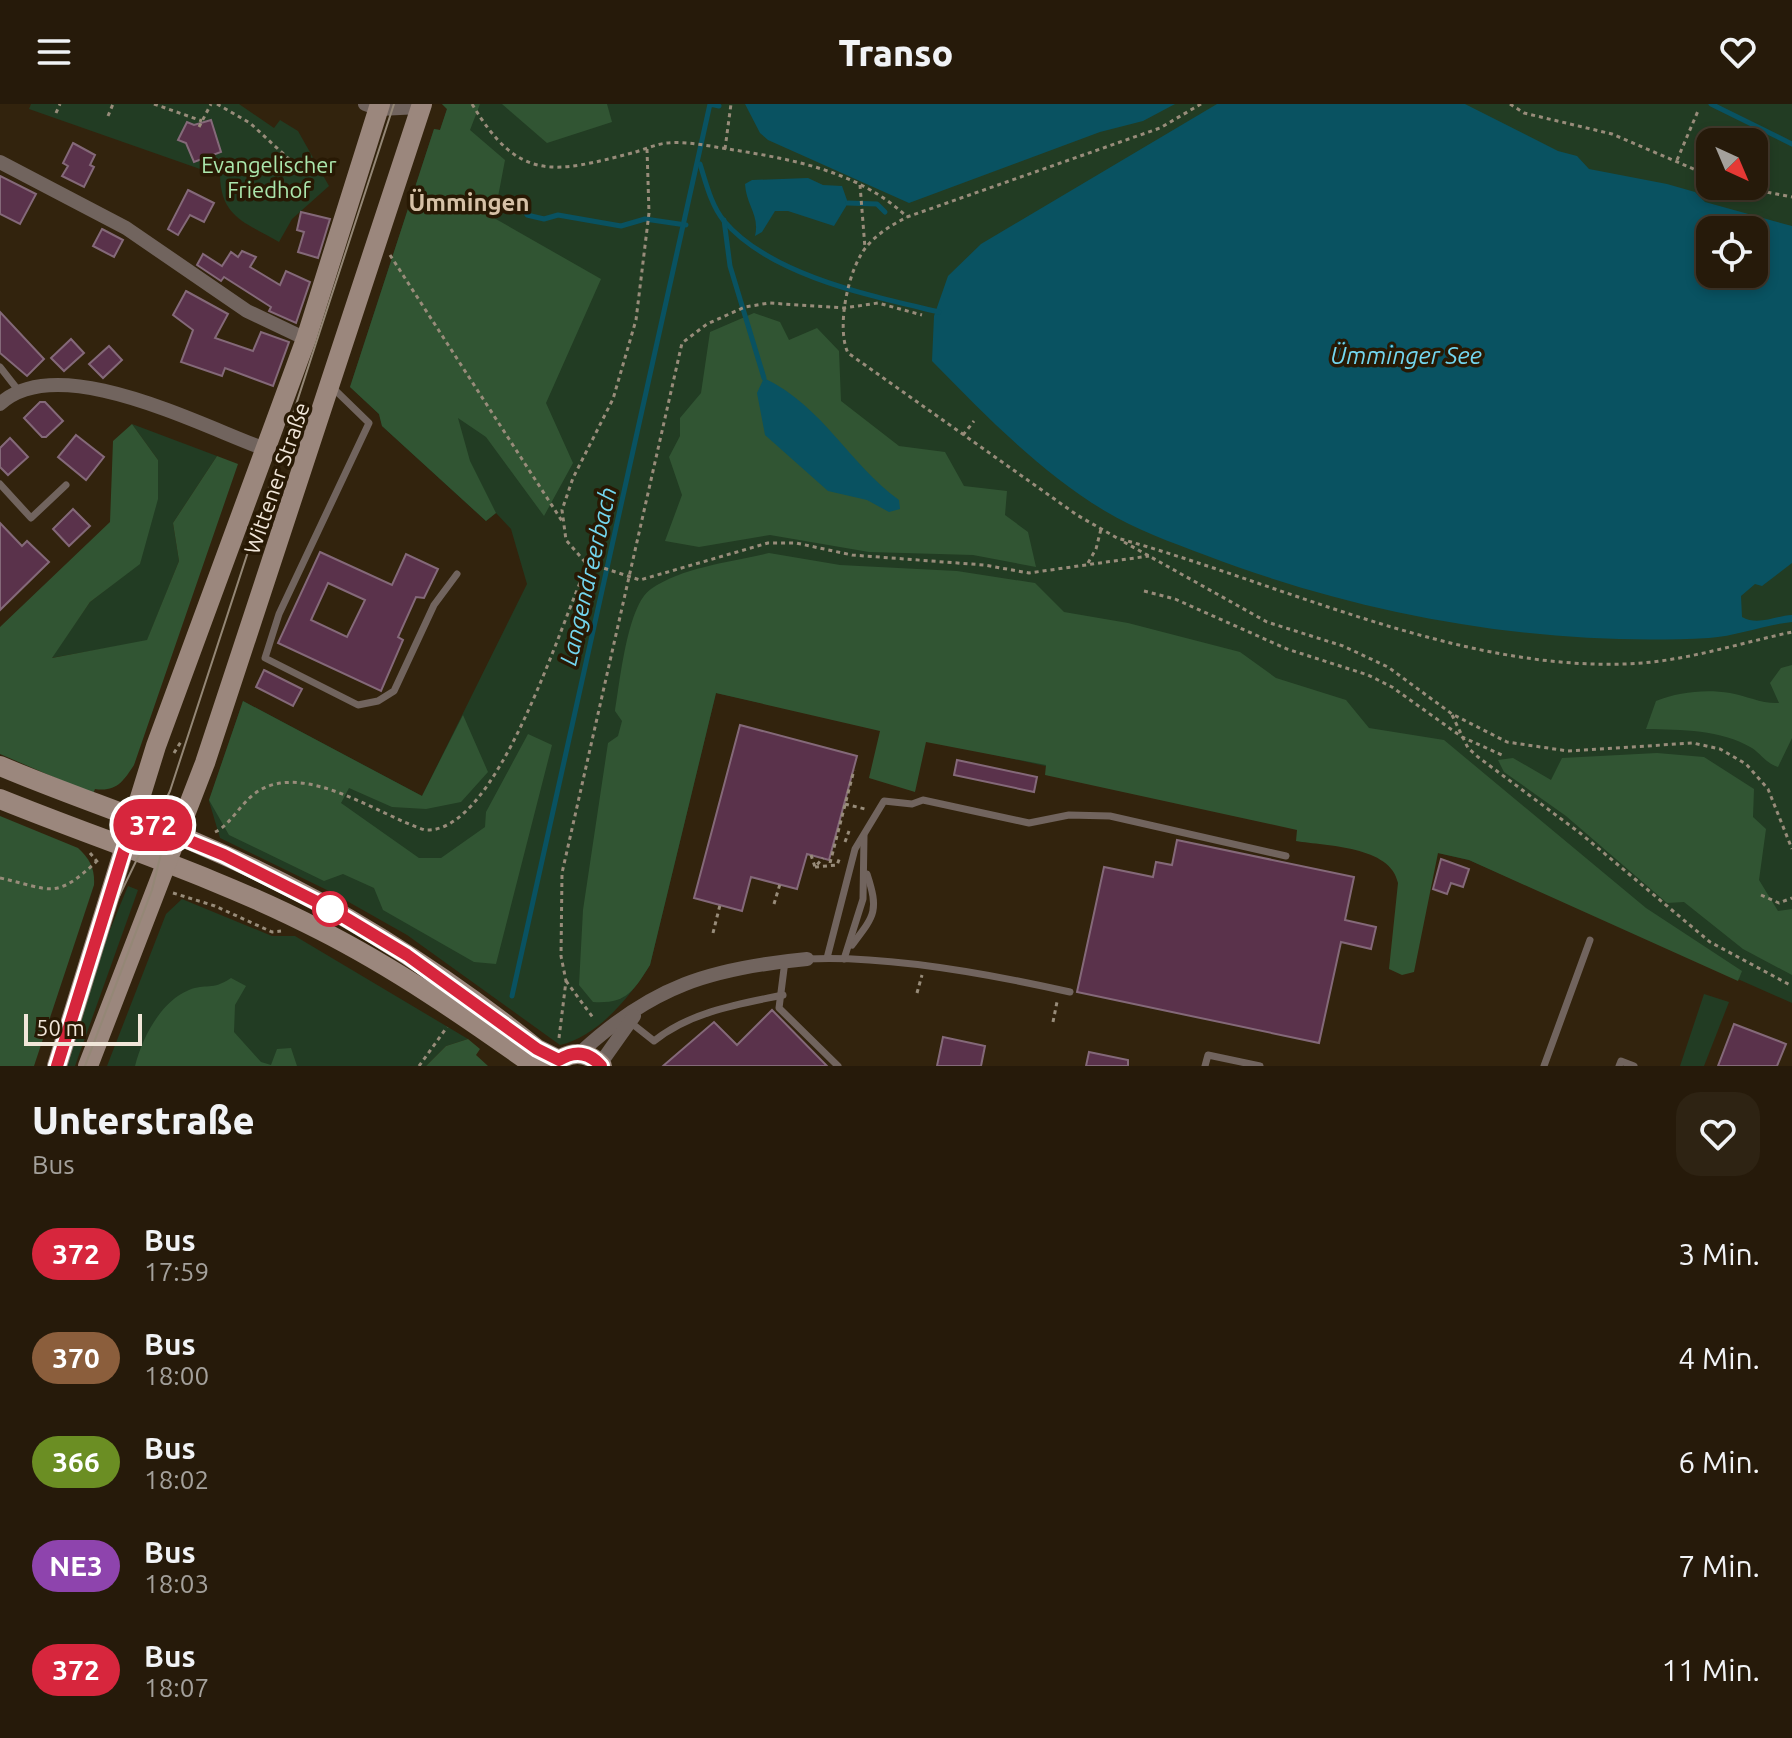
<!DOCTYPE html>
<html lang="de">
<meta charset="utf-8">
<style>
:root{--surface:#261a0a;--page:#2e2313;--text:#f1f3f6;--muted:#a4a19c;--line:#42382b}
body{margin:0;font-family:Ubuntu,sans-serif;background:var(--page);color:var(--text);height:100vh;display:flex;flex-direction:column;font-size:30px;white-space:nowrap}
*{box-sizing:border-box;margin:0}
p{font-size:26px;color:var(--muted)}
.icon{flex:none;width:44px;height:44px;fill:none;stroke:currentColor;stroke-width:2;stroke-linecap:round;stroke-linejoin:round}
.map{position:relative;height:962px;overflow:hidden}
.sheet{display:flex;flex-direction:column;background:var(--surface);flex:1}
.sheet>*{flex:none}
.badge{padding:0 16px;border-radius:26px;font-size:28px;line-height:52px}
.needle{width:52px;rotate:136deg}
.controls{position:absolute;left:1696px;top:24px;display:grid;gap:16px}
.controls a{display:grid;place-items:center;width:72px;height:72px;border-radius:16px;background:var(--surface);box-shadow:0 4px 12px #0003,0 0 0 2px var(--line);font-size:40px}
.scale{position:absolute;left:24px;bottom:20px;width:118px;box-sizing:border-box;padding-left:8px;border:4px solid #f1e6d9;border-top:0;font-size:22px;line-height:28px;white-space:nowrap;color:#f1e6d9;-webkit-text-stroke:6px #281904;paint-order:stroke}
.map>.badge{position:absolute;translate:-50% -50%;box-shadow:0 0 0 4px #fff}
.round{display:grid;place-items:center;flex:none;width:84px;height:84px;border-radius:24px;background:var(--page)}
.summary{display:flex;align-items:center;justify-content:space-between;height:136px;padding:0 32px}
h1{font-size:38px;font-weight:800;line-height:60px}
ul{padding:0;list-style:none}
li{display:flex;align-items:center;gap:24px;height:104px;padding:0 32px}
li div{flex:1}
li b{display:block;font-size:30px}
li em{font-style:normal}
li .badge{min-width:88px;font-weight:700;text-align:center}
header{display:flex;justify-content:space-between;align-items:center;height:104px;padding:0 32px;background:var(--surface);font-size:36px;font-weight:800}
.map>svg:first-child{display:block}
</style>
<header><svg class="icon" aria-label="menu" viewBox="0 0 24 24"><path d="M4 6h16M4 12h16M4 18h16"/></svg>Transo<svg class="icon" aria-label="heart" viewBox="0 0 24 24"><path d="M12 20l-8-8c-3-5 5-10 8-4 3-6 11-1 8 4z"/></svg></header>
<div class="map">
<svg width="1792" height="962" viewBox="0 0 1792 962">
<rect width="100%" height="100%" fill="#32230d"/>
<!-- green -->
<g fill="#223c23" fill-rule="evenodd">
<path d="M31,0H239L274,24L280,16L298,27L329,82L292,115L279,138C247,119 221,114 220,72L29,5Z"/>
<path d="M442,0H1792V899L1469,756L716,589L650,861C630,893 597,933 560,941L407,831L331,788L220,734L209,697L243,597L422,692L527,480L511,425L496,409L486,417L382,322L379,310L350,283L434,25L440,26L447,5ZM1710,38H1754V82H1710ZM1710,126H1754V170H1710Z"/>
<polygon points="132,320 217,352 173,419 179,457 147,537 51,554 90,498 140,459 158,356"/>
<polygon points="128,782 138,786 75,962 66,962 107,833"/>
<polygon points="182,795 272,832 295,832 468,935 446,942 426,962 107,962 166,810"/>
<polygon points="1704,890 1729,898 1704,962 1680,962"/>
</g>
<!-- forest -->
<g fill="#315533">
<polygon points="442,0 480,0 470,26 505,56 494,114 601,175 546,299 573,359 544,412 486,333 458,314 470,357 496,409 486,417 382,322 379,310 350,283 434,25 440,26 447,5"/>
<polygon points="502,0 607,0 612,18 547,39"/>
<polygon points="754,209 780,218 789,236 817,224 839,247 841,297 899,342 945,348 964,382 1007,387 1005,411 1028,428 1036,463 973,451 869,448 770,431 699,443 665,437 682,391 669,353 680,332 680,314 701,289 710,228"/>
<path d="M132,320L158,356V395L140,460L90,498L52,554L147,536L179,457L173,419L217,352L238,360L134,661C123,678 116,688 95,685L93,690L0,650V523L110,418L113,337Z"/>
<path d="M769,449L840,461L957,467L1035,479L1064,508L1128,519L1240,548L1276,574L1346,596L1369,624L1444,636L1646,804L1742,867L1738,877L1469,756L1438,749L1414,868L1402,871L1389,865L1398,779C1391,742 1326,742 1296,737L1297,726L1045,671L1046,661L926,638L915,688L869,674L880,627L716,589L650,861C633,888 626,900 593,898L579,881L583,806L608,639L618,632L622,617L615,607C620,579 627,501 651,485C682,463 732,458 769,449Z"/>
<path d="M1792,561V634L1778,663C1766,659 1762,651 1752,644C1720,625 1682,626 1646,625L1656,597C1679,588 1705,585 1730,589C1747,592 1762,600 1779,599L1770,579L1781,564Z"/>
<polygon points="243,597 422,692 463,611 488,668 461,698 426,705 392,703 349,684 341,699 419,754 441,754 485,723 486,708 528,630 552,641 496,860 474,858 383,806 374,784 343,770 324,777 229,731 209,696"/>
<polygon points="1657,649 1704,653 1754,685 1753,713 1766,725 1759,776 1778,807 1792,805 1792,871 1743,845 1684,798 1667,799 1566,712 1504,668 1498,656 1513,654 1551,676 1562,654"/>
<path d="M0,712L78,744C90,755 95,765 94,781L34,962H0Z"/>
<path d="M231,874L246,882L235,901L234,928L261,958L271,961L277,945L291,944L297,962H135C142,934 161,897 189,886C206,879 212,887 231,874Z"/>
<polygon points="468,935 480,945 476,951 488,962 426,962 446,942"/>
</g>
<!-- water -->
<g fill="#095261" fill-rule="evenodd">
<polygon points="745,0 1175,0 1143,17 1100,28 909,99 768,36 760,29"/>
<path d="M1217,0H1465L1558,47L1577,52L1589,65L1667,80L1695,88L1705,98L1792,122V459L1762,482L1755,480L1741,492L1742,513C1758,522 1774,512 1792,511V518C1764,521 1737,532 1709,534C1539,543 1364,512 1205,451C1171,438 1136,426 1105,407C1039,367 986,312 932,257L934,212L948,172L981,140ZM1710,126H1754V170H1710Z"/>
<path d="M808,74L823,81L842,82L848,99L834,122L788,107H775L762,128L755,132C760,111 746,101 745,80L752,76Z"/>
<path d="M764,274C824,303 849,360 899,396L900,405L889,408L867,396L828,387L765,331L757,289Z"/>
</g>
<g fill="none" stroke-linecap="round" stroke-linejoin="round">
<!-- stream -->
<g stroke="#095261" stroke-width="5">
<polyline points="1711,0 1792,40"/>
<path d="M700,60C706,79 711,101 724,117C771,172 872,192 939,208"/>
<polyline points="519,95 527,111 544,115 558,111 621,122 645,115 686,121"/>
<polyline points="848,99 877,100 885,108"/>
<polyline points="724,116 730,162 764,274"/>
<polyline points="512,892 710,0 719,2"/>
</g>
</g>
<!-- building -->
<g fill="#5a324b" stroke="#846979" stroke-width="2" fill-rule="evenodd">
<polygon points="211,16 221,48 194,58 186,39 178,36 187,18 194,21"/>
<polygon points="73,39 95,51 90,61 94,63 84,83 62,72 68,62 63,59"/>
<polygon points="0,72 36,90 20,120 0,110"/>
<polygon points="188,86 214,99 204,118 190,111 178,131 168,125"/>
<polygon points="301,108 330,115 318,154 298,148 304,128 297,126"/>
<polygon points="102,125 123,136 114,153 93,142"/>
<polygon points="242,147 256,153 250,163 280,181 286,167 310,178 296,219 269,207 271,203 224,173 221,177 197,161 203,150 222,162 231,148 238,153"/>
<polygon points="186,187 228,210 215,234 253,247 261,228 289,238 273,282 225,264 222,272 181,258 193,226 173,211"/>
<polygon points="0,208 44,255 27,272 0,249"/>
<polygon points="71,235 84,249 64,267 51,254"/>
<polygon points="109,242 122,256 103,274 89,260"/>
<polygon points="40,298 45,298 63,317 46,333 42,333 24,314"/>
<polygon points="76,331 104,353 86,376 58,353"/>
<polygon points="10,334 28,353 8,371 0,363 0,344"/>
<polygon points="73,405 90,422 69,442 53,425"/>
<polygon points="0,419 22,442 27,437 49,458 0,506"/>
<path d="M320,448L392,481L406,450L438,465L424,494L416,493L398,533L403,536L381,587L278,539ZM328,479L365,496L347,533L311,516Z"/>
<polygon points="264,566 302,585 293,602 256,583"/>
<polygon points="740,621 857,652 829,756 807,750 797,785 751,773 742,807 694,794"/>
<polygon points="957,656 1037,673 1034,688 954,671"/>
<polygon points="1177,736 1354,773 1345,816 1376,823 1371,845 1341,838 1319,939 1077,888 1104,763 1153,773 1156,758 1172,761"/>
<polygon points="1441,755 1469,765 1463,783 1451,779 1447,790 1433,785"/>
<polygon points="772,906 827,962 663,962 714,918 737,941"/>
<polygon points="1734,920 1786,940 1777,962 1718,962"/>
<polygon points="943,933 985,942 981,962 937,962"/>
<polygon points="1089,948 1128,956 1128,962 1086,962"/>
</g>
<g fill="none" stroke-linecap="round" stroke-linejoin="round">
<!-- path -->
<g stroke="#988c7a" stroke-width="3" stroke-dasharray="4 4" stroke-linecap="butt">
<polyline points="154,0 202,17"/>
<polyline points="217,0 250,19 290,56"/>
<path d="M472,0C519,79 554,69 632,49C643,46 656,40 667,39C687,37 708,42 728,45C791,55 859,67 907,113"/>
<path d="M1201,0L1160,24L907,113C892,121 878,129 867,142C848,164 836,224 848,249L1077,411L1117,434C1280,479 1456,566 1626,560C1683,558 1736,540 1792,528"/>
<polyline points="1510,0 1524,9 1612,30 1710,72"/>
<polyline points="56,9 60,0"/>
<polyline points="108,12 113,0"/>
<polyline points="199,23 211,0"/>
<polyline points="647,45 649,109 636,216 613,295 573,374 562,406 566,436 585,458 640,476 768,439 796,439 852,451 984,461 1029,469 1149,452"/>
<polyline points="725,45 731,0"/>
<polyline points="1677,56 1698,7"/>
<polyline points="860,81 865,144"/>
<polyline points="1736,82 1792,93"/>
<polyline points="390,151 562,417"/>
<polyline points="963,331 974,317"/>
<polyline points="1124,438 1267,518 1343,542 1388,563 1452,610 1507,638 1568,647 1693,639 1720,645 1746,660 1768,685 1792,745"/>
<polyline points="1088,459 1096,445 1101,425"/>
<polyline points="1144,487 1175,495 1287,545 1368,571 1392,583 1462,633 1502,651"/>
<polyline points="1452,611 1468,644 1478,653 1580,729 1710,838 1792,882"/>
<polyline points="174,649 182,636"/>
<polyline points="845,700 865,705"/>
<path d="M215,728C231,721 242,696 260,686C308,659 378,711 425,726C498,731 561,517 588,460"/>
<polyline points="845,738 849,727"/>
<polyline points="90,749 100,761"/>
<polyline points="811,751 815,763 823,754"/>
<polyline points="830,759 854,666"/>
<polyline points="815,763 837,761 840,753"/>
<path d="M0,774C51,785 54,797 96,758"/>
<polyline points="173,789 215,802 272,828 281,827"/>
<polyline points="1761,791 1779,799 1792,794"/>
<polyline points="774,800 780,780"/>
<polyline points="713,829 720,801"/>
<polyline points="566,877 594,915"/>
<polyline points="917,889 922,871"/>
<polyline points="1053,918 1057,898"/>
<polyline points="559,934 566,877 561,852 562,769 682,239 707,220 745,203 769,199 844,204 878,199 922,211"/>
<polyline points="419,962 447,923"/>
</g>
<!-- lane -->
<g stroke="#71645e" stroke-width="7">
<polyline points="0,263 18,286"/>
<polyline points="333,284 369,319 279,510 265,554 358,601 378,597 394,587 434,501 457,470"/>
<polyline points="0,380 31,414 66,381"/>
<path d="M852,841C875,811 879,807 867,770"/>
<polyline points="827,854 855,745 884,697 912,700 923,696 1029,719 1069,711 1110,712 1286,752"/>
<path d="M807,855C889,851 990,870 1070,888"/>
<polyline points="844,855 863,795 864,732"/>
<polyline points="785,857 779,904 838,962"/>
<path d="M630,918L654,937C690,908 738,900 783,891"/>
<polyline points="1205,962 1208,951 1260,962"/>
<polyline points="1544,962 1590,836"/>
<polyline points="1619,962 1621,957 1634,962"/>
</g>
<!-- street -->
<g stroke="#71645e" stroke-width="14">
<polyline points="365,0 379,5 421,3"/>
<polyline points="0,58 126,124 247,207 306,235"/>
<path d="M0,300C58,246 201,322 265,345"/>
<path d="M580,949C652,882 711,864 807,855"/>
<polyline points="600,960 634,912"/>
</g>
<!-- secondary -->
<g stroke="#9b877d" stroke-width="20">
<path d="M0,662C66,690 134,712 199,740C321,792 434,862 537,945L559,956"/>
<path d="M0,695C106,738 218,773 320,826C395,864 466,913 535,962"/>
<polyline points="57,962 156,642 306,235 380,0"/>
<polyline points="88,962 205,659 422,0"/>
<path d="M553,962C568,946 587,946 602,962"/>
</g>
<!-- tram -->
<g stroke="#948776" stroke-width="2">
<polyline points="62,962 111,809 170,687 394,0"/>
<polyline points="85,962 152,786 173,701"/>
</g>
</g>
<g fill="none" stroke-linecap="round" stroke-linejoin="round">
<!-- line casing -->
<g stroke="#fff" stroke-width="18">
<path id="line" d="M57,962L134,714L224,751L329,804L407,851L537,945L559,956C575,946 589,948 601,962"/>
</g>
<!-- line -->
<use href="#line" stroke="#d7263d" stroke-width="12"/>
</g>
<!-- markers -->
<circle fill="#fff" stroke="#d7263d" stroke-width="4" cx="330" cy="805" r="16"/>
<g text-anchor="middle" dominant-baseline="central" stroke-width="7" stroke-linejoin="round" paint-order="stroke">
<!-- park labels -->
<g font-size="22" fill="#abe7ad" stroke="#281904">
<text x="269" y="60">Evangelischer<tspan x="269" dy="25">Friedhof</tspan></text>
</g>
<!-- street labels -->
<g font-size="22" fill="#f1e6d9" stroke="#281904">
<text transform="translate(276 374) rotate(-71)">Wittener Straße</text>
</g>
<!-- neighbourhood labels -->
<g font-size="24" font-weight="bold" fill="#d6c1a7" stroke="#281904">
<text x="469" y="98">Ümmingen</text>
</g>
<!-- water labels -->
<g font-size="24" font-style="italic" fill="#73d6ef" stroke="#281904">
<text x="1406" y="251">Ümminger See</text>
<text transform="translate(588 472) rotate(-77)">Langendreerbach</text>
</g>
</g>
</svg>
<div class="controls">
<a><svg class="needle" viewBox="-14 -14 28 28"><path d="M0-13l5 13h-10z" fill="#e53935"/><path d="M0 13l5-13h-10z" fill="#a4a19c"/></svg></a>
<a><svg class="icon" aria-label="locate" viewBox="0 0 24 24"><circle cx="12" cy="12" r="6"/><path d="M12 2v4M12 18v4M2 12h4M18 12h4"/></svg></a>
</div>
<div class="scale">50 m</div>
<b class="badge" style="left:153px;top:721px;background:#d7263d;color:#fff">372</b>
</div>
<section class="sheet">
<div class="summary"><div><h1>Unterstraße</h1><p>Bus</p></div><a class="round"><svg class="icon" aria-label="heart" viewBox="0 0 24 24"><path d="M12 20l-8-8c-3-5 5-10 8-4 3-6 11-1 8 4z"/></svg></a></div>
<ul>
<li><span class="badge" style="background:#d7263d;color:#fff">372</span><div><b>Bus</b><p>17:59</p></div><em>3 Min.</em></li>
<li><span class="badge" style="background:#8b5e3c;color:#fff">370</span><div><b>Bus</b><p>18:00</p></div><em>4 Min.</em></li>
<li><span class="badge" style="background:#6b8e23;color:#fff">366</span><div><b>Bus</b><p>18:02</p></div><em>6 Min.</em></li>
<li><span class="badge" style="background:#8e44ad;color:#fff">NE3</span><div><b>Bus</b><p>18:03</p></div><em>7 Min.</em></li>
<li><span class="badge" style="background:#d7263d;color:#fff">372</span><div><b>Bus</b><p>18:07</p></div><em>11 Min.</em></li>
</ul>
</section>
